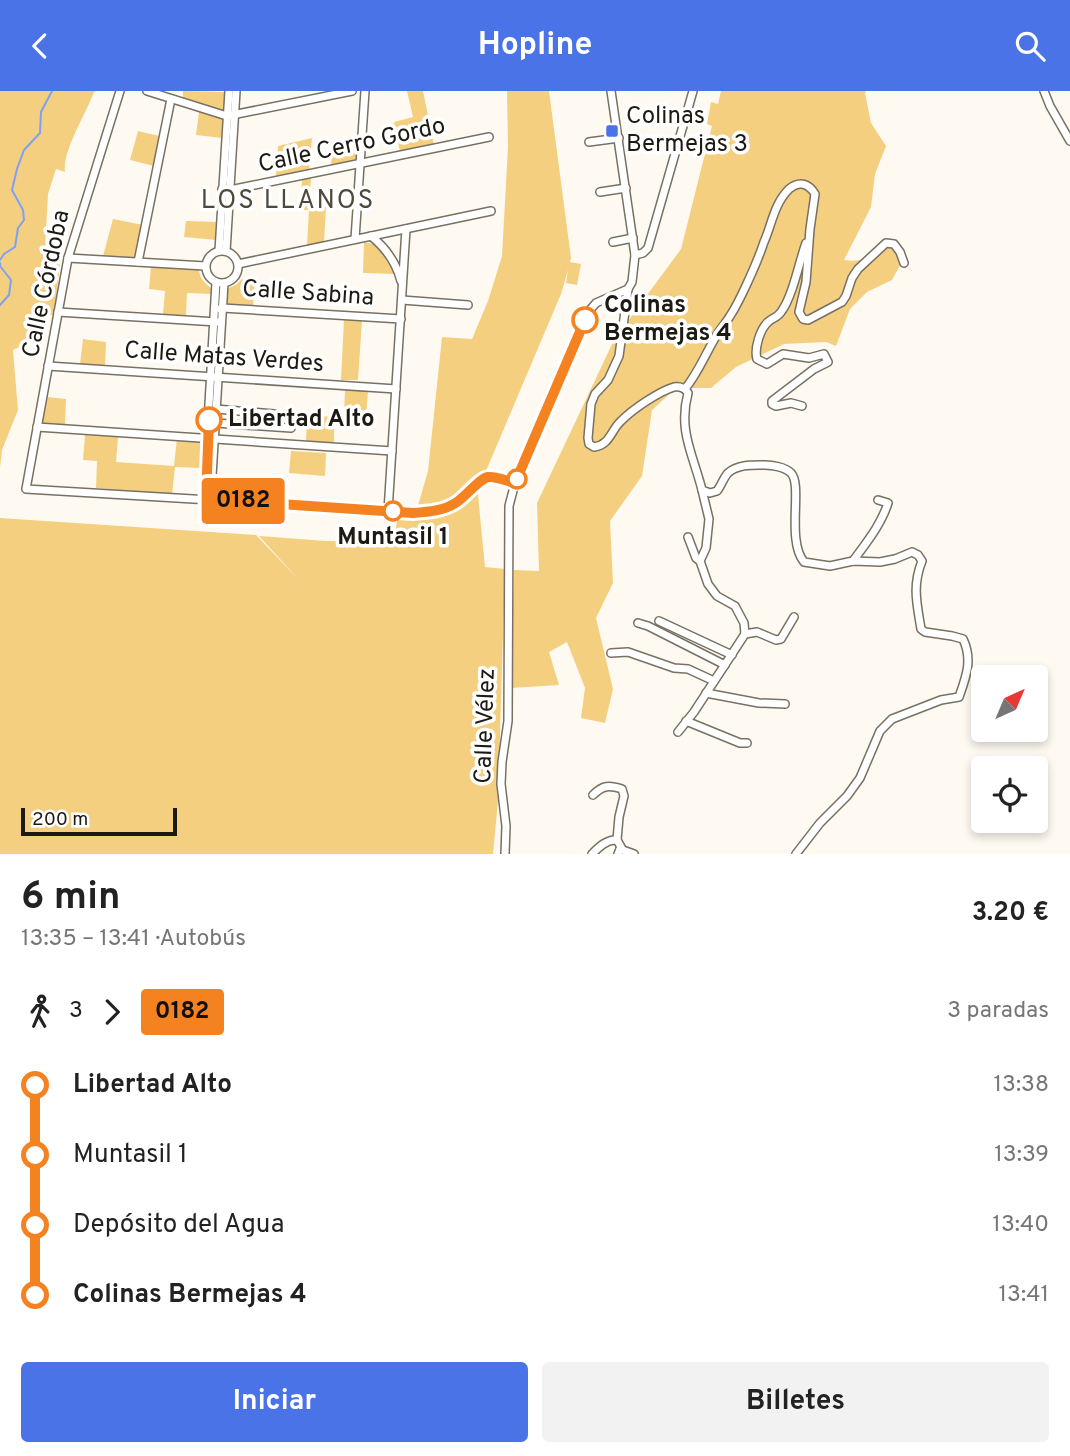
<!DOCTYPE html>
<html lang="es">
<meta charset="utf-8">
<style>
:root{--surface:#fff;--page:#f2f2f2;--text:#222;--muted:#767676;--accent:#4973e6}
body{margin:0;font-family:Overpass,sans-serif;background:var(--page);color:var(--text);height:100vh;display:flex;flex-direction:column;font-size:26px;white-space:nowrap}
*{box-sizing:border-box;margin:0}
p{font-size:23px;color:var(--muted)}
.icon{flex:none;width:38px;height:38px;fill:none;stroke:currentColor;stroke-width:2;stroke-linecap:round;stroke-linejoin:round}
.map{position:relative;height:763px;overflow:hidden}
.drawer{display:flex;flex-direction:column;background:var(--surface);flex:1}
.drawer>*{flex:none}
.badge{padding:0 14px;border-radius:5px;font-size:24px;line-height:46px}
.needle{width:46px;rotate:44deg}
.tools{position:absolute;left:971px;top:574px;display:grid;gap:14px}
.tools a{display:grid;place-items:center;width:77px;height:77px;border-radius:7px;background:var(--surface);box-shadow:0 4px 10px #0003;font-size:35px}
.scale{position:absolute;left:21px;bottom:18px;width:156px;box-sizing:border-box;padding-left:7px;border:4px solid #1d1a14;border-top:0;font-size:19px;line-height:24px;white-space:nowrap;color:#1d1a14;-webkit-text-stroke:5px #fff;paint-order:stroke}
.map>.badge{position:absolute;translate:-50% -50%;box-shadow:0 0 0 4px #fff}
.legs{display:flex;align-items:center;gap:10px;height:77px;padding:0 21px;font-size:23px}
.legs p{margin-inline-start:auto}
.head{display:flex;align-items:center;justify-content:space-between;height:119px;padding:0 21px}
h1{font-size:38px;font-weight:700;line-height:52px}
.action{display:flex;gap:14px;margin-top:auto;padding:14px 21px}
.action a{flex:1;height:80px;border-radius:7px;background:var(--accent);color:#fff;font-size:28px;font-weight:700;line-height:80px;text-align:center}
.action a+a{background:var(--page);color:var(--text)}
ul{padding:0 21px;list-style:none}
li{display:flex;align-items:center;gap:24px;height:70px;font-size:26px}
li i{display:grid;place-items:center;width:10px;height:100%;margin:0 9px;background:currentColor}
li i::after{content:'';width:18px;height:18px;margin:-9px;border:5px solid;border-radius:50%;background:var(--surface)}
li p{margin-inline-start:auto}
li:first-child i{background:linear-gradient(#0000 50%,currentColor 0)}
li:last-child i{background:linear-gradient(currentColor 50%,#0000 0)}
header{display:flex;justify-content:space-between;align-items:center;height:91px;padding:0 21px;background:var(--accent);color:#fff;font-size:32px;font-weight:700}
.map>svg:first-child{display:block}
</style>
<header><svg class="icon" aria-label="back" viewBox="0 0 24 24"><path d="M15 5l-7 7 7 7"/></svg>Hopline<svg class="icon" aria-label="search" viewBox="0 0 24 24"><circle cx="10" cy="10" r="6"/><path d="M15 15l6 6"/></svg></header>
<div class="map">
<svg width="1070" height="763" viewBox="0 0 1070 763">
<rect width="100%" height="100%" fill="#fffaf1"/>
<!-- green -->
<g fill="#f5cf80">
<path d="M0,0H97L94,1C87,21 62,60 65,81L56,78L48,103L45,158L51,169L60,174L54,224H48C41,238 28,253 13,259L18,319L2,359L0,377Z"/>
<polygon points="183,0 225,1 224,21 183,7"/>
<polygon points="407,0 423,0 434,54 400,61 394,31 413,26"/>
<polygon points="507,0 549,0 571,167 570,171 581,173 577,194 566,192 568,179 561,203 486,380 475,387 446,411 417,418 428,380 442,246 472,248 488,210 502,165 508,56"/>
<path d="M721,0H866L865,2L871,32L886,55L875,83L871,116L844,169C865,172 870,165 885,151L900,155L902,171L892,189L867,201L850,218L836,255L826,251L784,253L736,276L711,297H676L652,319L642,385L610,430L613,492L596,527L613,598L605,632L581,627L585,597L567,551L549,561L559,594L511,597L514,479L539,480L537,412L614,249L681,158L712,35L707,33L711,11L718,13Z"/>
<polygon points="199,21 224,28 222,47 196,44"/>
<polygon points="138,40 159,45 154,75 130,69"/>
<polygon points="312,47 309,80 276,86 278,55"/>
<polygon points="333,51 358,52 357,71 331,74"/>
<polygon points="311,86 309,118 326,116 324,151 307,154 309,119 301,119 302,89"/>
<polygon points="113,128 143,134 136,167 103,165"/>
<polygon points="186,130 217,131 216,149 184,146"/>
<path d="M364,151C382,153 389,168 395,183L363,182Z"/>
<path d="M151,176L199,179C200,188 205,192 212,198V203L187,202L186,225L163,223L165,200L149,198Z"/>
<polygon points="242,188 255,189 253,216 225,213 227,198 237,193"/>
<polygon points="344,228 362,229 358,289 341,289"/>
<polygon points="83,248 106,251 105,275 80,273"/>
<polygon points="345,298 368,300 366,326 344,325"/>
<polygon points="47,306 66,308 65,334 42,332"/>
<polygon points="307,324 334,326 334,353 306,350"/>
<polygon points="85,344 118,346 116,371 174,375 177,347 203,349 201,377 175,376 172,403 96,397 97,370 83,369"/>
<polygon points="291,360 326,362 325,385 289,382"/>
<polygon points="480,394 478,404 485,476 505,478 498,710 493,763 0,763 0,427 256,444 299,489 259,445 326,450 394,451 398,423 419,425 452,416"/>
</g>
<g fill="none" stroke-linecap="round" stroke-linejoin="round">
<!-- stream -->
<g stroke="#7da1f4" stroke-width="2">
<polyline points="0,169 4,163 15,156 18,137 24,129 23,119 12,99 17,78 24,59 40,42 41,21 52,0"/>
<polyline points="0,172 0,175 11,189 9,204 0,214"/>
</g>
<!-- minor casing -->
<g stroke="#787163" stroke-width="10">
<g id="minor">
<path d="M120,0L68,167L26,398L413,421C433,421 450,418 466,404C473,399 479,388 488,386C496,385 507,390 515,392"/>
<polyline points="147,0 227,25 352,0"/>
<path d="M611,0L635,164L632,191L628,198L619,265L608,289L595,303L591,313L588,347L589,353L594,356C610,354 611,339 621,330C633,318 658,301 674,296C680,295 680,296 685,298"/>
<polyline points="1044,0 1050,15 1070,50"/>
<polyline points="589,51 619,47"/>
<polyline points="222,98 230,99 489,46"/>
<polyline points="600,101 626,97"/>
<path d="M371,145C386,157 396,171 401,190"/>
<polyline points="355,148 365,0"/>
<polyline points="613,151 633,147"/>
<circle cx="222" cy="176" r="16"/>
<polyline points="219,160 229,0"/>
<polyline points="226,160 236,0"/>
<polyline points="635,164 643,162 648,157 693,0"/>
<polyline points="68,167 205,175"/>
<polyline points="138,171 171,8"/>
<polyline points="238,173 491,120"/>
<polyline points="402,209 468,214"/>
<polyline points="220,218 222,217 401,228"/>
<polyline points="58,221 217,231"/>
<polyline points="48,275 396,298"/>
<path d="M685,298L688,302C678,340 693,363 702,399L710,402L717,400C721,395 724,386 728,382C738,373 753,374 765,374C772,374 785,376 791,382C803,394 786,449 804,471L830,475L853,470L880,471L895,468L912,461L918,464L922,470C912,495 917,513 921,538L925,541L952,545L963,548C973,569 966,586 959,606L941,609L892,628L880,640L860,687L847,705L820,732L796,763"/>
<path d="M685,298C698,282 705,264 715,247C719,239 726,232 730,225C738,213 744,199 750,186C755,175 760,163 764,151C772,133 774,113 789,98C800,89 809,93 815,103L810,138L806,191L799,221L803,228L808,229L842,211L846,205L852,187L858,178L886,152L894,153L900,161L904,172"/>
<path d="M802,315L791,312L776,315L772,313V310L814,278L828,271L824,263L809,267L783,263L767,273L757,268C754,258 760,238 768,231C772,227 777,227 781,221C793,205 799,171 806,152"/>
<polyline points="216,318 274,323"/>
<polyline points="215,332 291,337"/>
<polyline points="37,336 392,360"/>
<polyline points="211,401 224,192"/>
<polyline points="206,408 207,348 216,191"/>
<polyline points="388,420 406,138"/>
<polyline points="688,446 696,467 700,470"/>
<path d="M853,470C866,452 881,434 888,412L878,409"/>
<polyline points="659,530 732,564"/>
<polyline points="638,532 648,535 725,574"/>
<polyline points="745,543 757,541 776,549 781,548 794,526"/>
<polyline points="611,562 628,561 674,577 688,578 714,590"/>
<polyline points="706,602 759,612 785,613"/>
<polyline points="686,630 740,652 747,652"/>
<polyline points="678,641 694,621 745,543 744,532 735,515 717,505 708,493 700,470 706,457 709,428 702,399"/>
<path d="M593,704C603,694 609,694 622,698L624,705L619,726L617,749"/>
<polyline points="620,758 634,763"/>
<polyline points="505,763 506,735 501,693 502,671 508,630 509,415 515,392 590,219 596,212 628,198"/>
<path d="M592,763C599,756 607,748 617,749L621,756L618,763"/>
</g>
</g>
<!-- minor -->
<use href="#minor" stroke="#fff" stroke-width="7"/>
</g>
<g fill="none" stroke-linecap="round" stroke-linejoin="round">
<!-- line-1 casing -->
<g stroke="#fff" stroke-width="16">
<path id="line-1" d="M209,329L206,408L413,422C428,421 444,420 457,411C466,405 479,388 488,386C496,385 507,390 515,392L585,229"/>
</g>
<!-- line-1 -->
<use href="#line-1" stroke="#f58220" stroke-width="10"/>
</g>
<!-- markers -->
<rect fill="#4973e6" stroke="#fff" stroke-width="2.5" x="605" y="33" width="14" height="14" rx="3.5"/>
<g fill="#fff" stroke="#f58220" stroke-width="3.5">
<circle cx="585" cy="229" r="12"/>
<circle cx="209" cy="329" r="12"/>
<circle cx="517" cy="388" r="9"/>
<circle cx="393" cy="420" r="9"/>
</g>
<g text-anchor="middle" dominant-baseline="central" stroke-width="7" stroke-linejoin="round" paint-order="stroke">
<!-- poi labels -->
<g font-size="24" fill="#1d1a14" stroke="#fff" text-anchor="start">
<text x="626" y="26">Colinas<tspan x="626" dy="28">Bermejas 3</tspan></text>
</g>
<!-- street labels -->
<g font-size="24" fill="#1d1a14" stroke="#fff">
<text transform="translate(352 55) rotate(-12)">Calle Cerro Gordo</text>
<text transform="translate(47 193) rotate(-78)">Calle Córdoba</text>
<text transform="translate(308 203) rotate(4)">Calle Sabina</text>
<text transform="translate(224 267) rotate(4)">Calle Matas Verdes</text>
<text transform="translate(486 635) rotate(-88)">Calle Vélez</text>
</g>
<!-- stop labels -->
<g font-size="24" font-weight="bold" fill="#1d1a14" stroke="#fff" text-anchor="start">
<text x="604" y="215">Colinas<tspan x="604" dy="28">Bermejas 4</tspan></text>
<text x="228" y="329">Libertad Alto</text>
<text x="393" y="447" text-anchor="middle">Muntasil 1</text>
</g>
<!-- neighbourhood labels -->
<g font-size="26" letter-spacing="2" fill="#4f483b" stroke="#fff">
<text x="288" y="110">LOS LLANOS</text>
</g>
</g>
</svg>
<div class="tools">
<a><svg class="needle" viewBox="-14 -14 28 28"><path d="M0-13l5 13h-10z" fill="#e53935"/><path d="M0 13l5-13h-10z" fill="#767676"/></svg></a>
<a><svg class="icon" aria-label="locate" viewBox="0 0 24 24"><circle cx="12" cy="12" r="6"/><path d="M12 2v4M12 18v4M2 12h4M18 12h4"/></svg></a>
</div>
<div class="scale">200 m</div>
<b class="badge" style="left:243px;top:410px;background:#f58220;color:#111">0182</b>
</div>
<section class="drawer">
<div class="head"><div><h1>6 min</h1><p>13:35 – 13:41 · Autobús</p></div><b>3.20 €</b></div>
<div class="legs"><svg class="icon" aria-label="walk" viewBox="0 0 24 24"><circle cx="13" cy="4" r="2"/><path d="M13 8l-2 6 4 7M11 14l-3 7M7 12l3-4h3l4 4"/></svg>3<svg class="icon" aria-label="forward" viewBox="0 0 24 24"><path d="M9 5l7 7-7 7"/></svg><b class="badge" style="background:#f58220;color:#111">0182</b><p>3 paradas</p></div>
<ul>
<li><i style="color:#f58220"></i><b>Libertad Alto</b><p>13:38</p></li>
<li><i style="color:#f58220"></i><span>Muntasil 1</span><p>13:39</p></li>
<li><i style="color:#f58220"></i><span>Depósito del Agua</span><p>13:40</p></li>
<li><i style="color:#f58220"></i><b>Colinas Bermejas 4</b><p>13:41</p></li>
</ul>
<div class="action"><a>Iniciar</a><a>Billetes</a></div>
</section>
